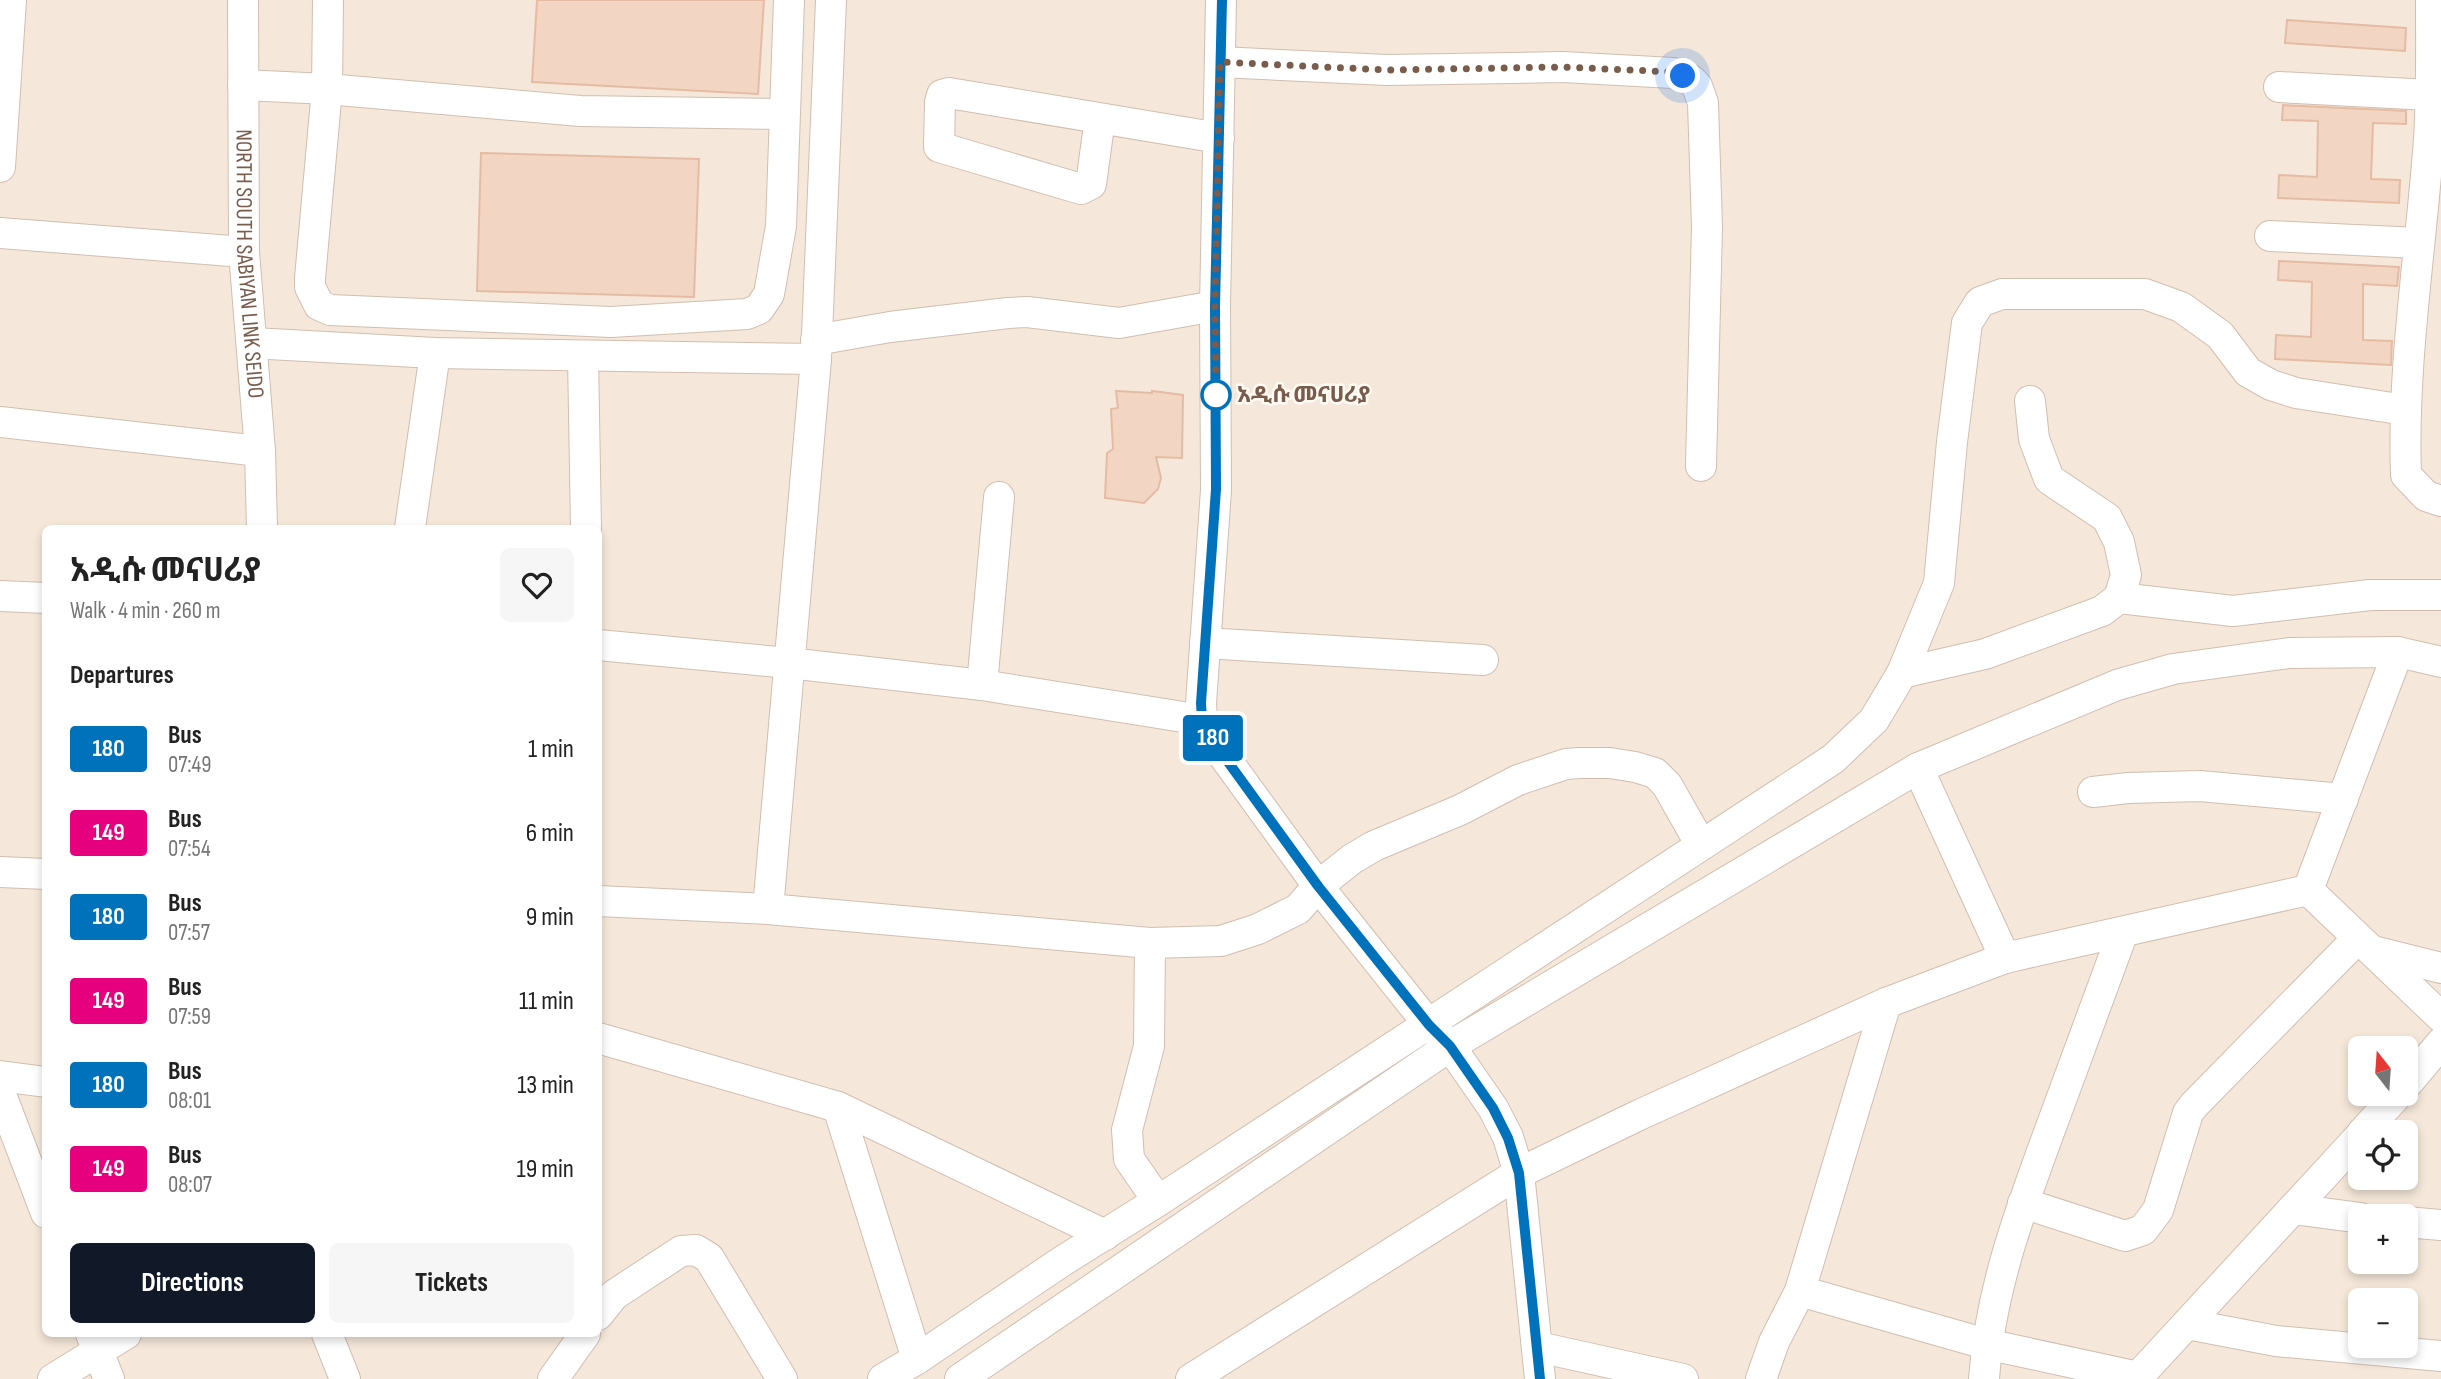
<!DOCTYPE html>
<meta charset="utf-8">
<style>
:root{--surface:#fff;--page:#f6f6f6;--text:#222;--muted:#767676;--accent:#111827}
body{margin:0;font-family:"Sofia Sans Condensed","Noto Sans Ethiopic",sans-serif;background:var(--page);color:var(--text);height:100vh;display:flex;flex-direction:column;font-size:26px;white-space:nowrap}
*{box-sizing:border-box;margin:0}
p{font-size:23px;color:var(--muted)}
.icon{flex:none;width:38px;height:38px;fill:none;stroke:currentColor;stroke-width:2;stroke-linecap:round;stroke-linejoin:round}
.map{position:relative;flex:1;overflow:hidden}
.sheet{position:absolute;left:42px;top:525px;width:560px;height:812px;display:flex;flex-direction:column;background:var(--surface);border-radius:10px;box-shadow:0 4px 10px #0003}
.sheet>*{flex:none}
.badge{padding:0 14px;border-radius:5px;font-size:24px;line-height:46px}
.needle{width:46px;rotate:343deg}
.controls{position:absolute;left:2348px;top:1036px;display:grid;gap:14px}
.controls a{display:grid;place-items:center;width:70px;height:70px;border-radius:10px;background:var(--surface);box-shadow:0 4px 10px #0003;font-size:35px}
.you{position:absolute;width:35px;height:35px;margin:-18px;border:5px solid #fff;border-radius:50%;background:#1a73e8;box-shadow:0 0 0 10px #1a73e833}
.map>.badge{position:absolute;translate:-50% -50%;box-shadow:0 0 0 4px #fff}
h2{padding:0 28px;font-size:26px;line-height:63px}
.round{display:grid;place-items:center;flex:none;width:74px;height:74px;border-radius:10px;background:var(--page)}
.summary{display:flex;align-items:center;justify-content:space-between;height:119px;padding:0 28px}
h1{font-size:33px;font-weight:700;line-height:52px}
.cta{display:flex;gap:14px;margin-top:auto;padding:14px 28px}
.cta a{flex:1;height:80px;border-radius:10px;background:var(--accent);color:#fff;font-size:28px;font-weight:700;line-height:80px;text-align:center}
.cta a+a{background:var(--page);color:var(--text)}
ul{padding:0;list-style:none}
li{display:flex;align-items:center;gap:21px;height:84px;padding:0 28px}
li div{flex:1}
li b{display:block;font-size:26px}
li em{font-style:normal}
li .badge{min-width:77px;font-weight:700;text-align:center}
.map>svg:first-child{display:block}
</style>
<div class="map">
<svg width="2441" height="1379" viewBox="0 0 2441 1379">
<rect width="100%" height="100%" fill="#fdf6ec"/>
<!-- residential -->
<path fill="#f5e8da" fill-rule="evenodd" d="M0,0H2441V1379H0ZM46,528H598V1334H46ZM2361,1048H2406V1094H2361ZM2361,1132H2406V1178H2361ZM2361,1216H2406V1262H2361ZM2361,1300H2406V1346H2361Z"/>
<!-- building -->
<g fill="#f3d5c3" stroke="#e6bba3" stroke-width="2">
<polygon points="537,0 764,0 758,94 532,82"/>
<polygon points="2287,20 2406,28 2405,51 2285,43"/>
<polygon points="2283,105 2406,111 2406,124 2373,123 2371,179 2400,180 2399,203 2278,198 2279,175 2317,177 2318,121 2282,120"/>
<polygon points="481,153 699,159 694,297 477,291"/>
<polygon points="2279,261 2399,267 2397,286 2363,284 2363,340 2392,341 2391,365 2275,359 2276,335 2311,337 2312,282 2278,280"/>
<polygon points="1116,391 1152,393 1152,391 1183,395 1182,458 1156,457 1161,478 1158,489 1144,503 1105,498 1107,453 1113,449 1111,409 1118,408"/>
</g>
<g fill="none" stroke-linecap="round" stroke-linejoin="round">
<!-- minor casing -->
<g stroke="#d1beb0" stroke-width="32">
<g id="minor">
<path id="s1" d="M243,0L244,252L260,451L262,528"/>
<polyline points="328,0 327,89 310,278 310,287 319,305 330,310 611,322 747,314 759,309 769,294 781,226 789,0"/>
<polyline points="1221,0 1215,306 1216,490 1201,703 1202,720 1223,755 1318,886 1429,1025 1450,1046 1493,1108 1508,1137 1519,1173 1540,1379"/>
<path d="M2431,0C2431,46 2432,93 2429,139C2421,251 2402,363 2406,475L2426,496L2441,501"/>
<polyline points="1220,62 1387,70 1563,67 1673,73 1691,80 1697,86 1703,103 1707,227 1701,466"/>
<polyline points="243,85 327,89 580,111 784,114"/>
<polyline points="2279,87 2430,95"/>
<polyline points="1100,118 1091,184 1081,189 939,147 940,102 942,95 949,93 1219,138"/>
<polyline points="0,167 11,0"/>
<polyline points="0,233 244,252"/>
<polyline points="2270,236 2419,243"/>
<polyline points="816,340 890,327 1008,313 1027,312 1119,323 1215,306"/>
<polyline points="252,343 435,353 816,359"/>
<polyline points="583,356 586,528"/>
<polyline points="0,422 260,451"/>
<polyline points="410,528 435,353"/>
<polyline points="0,596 46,598"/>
<polyline points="2119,598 2233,611 2370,595 2441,595"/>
<polyline points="1205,643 1483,660"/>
<polyline points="598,645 789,663 982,685 1202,720"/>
<polyline points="1902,673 1985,654 2102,611 2119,598 2126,575 2119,542 2107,518 2049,479 2034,439 2030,401"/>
<polyline points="982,685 999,497"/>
<polyline points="1918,768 2005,958"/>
<polyline points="2093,792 2128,788 2200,786 2343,799"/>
<polyline points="0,872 46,874"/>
<polyline points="2308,890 2398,652"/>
<polyline points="598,901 768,909 1150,943 1221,941 1258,929 1298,909 1318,886 1352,859 1374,846 1460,810 1518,780 1566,764 1579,763 1610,763 1635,767 1655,773 1667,785 1701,845"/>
<polyline points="768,909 816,359 831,0"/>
<polyline points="1150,943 1149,1046 1127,1130 1129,1159 1158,1201"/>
<polyline points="2373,951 2441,968"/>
<polyline points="598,1038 838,1107 1105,1235"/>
<polyline points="0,1076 46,1082"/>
<polyline points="2406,1085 2441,1043"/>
<polyline points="0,1092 46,1213"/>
<polyline points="838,1107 917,1359"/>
<polyline points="2363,1132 2398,1094"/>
<polyline points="2023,1203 2125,1236 2143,1230 2158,1210 2188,1113 2194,1105 2357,939"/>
<polyline points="2293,1209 2361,1218"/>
<polyline points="2406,1222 2441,1225"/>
<polyline points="1800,1291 1986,1344 2138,1377"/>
<polyline points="598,1315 614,1295 681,1251 696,1250 709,1258 782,1379"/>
<polyline points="2187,1324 2276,1341 2441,1356"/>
<polyline points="91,1334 109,1379"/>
<polyline points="327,1334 345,1379"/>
<polyline points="1538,1347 1683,1379"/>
<polyline points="53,1379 126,1334"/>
<polyline points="553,1379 585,1334"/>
<polyline points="883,1379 917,1359 1061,1262 1158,1201 1833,759 1874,720 1902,673 1939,583 1952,442 1967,323 1980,302 2002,294 2145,294 2181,307 2220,335 2248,372 2271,385 2296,393 2405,410"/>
<polyline points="960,1379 1450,1046 1918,768 2117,685 2173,669 2289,653 2398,652 2441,662"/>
<polyline points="1191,1379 1519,1173 1639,1115 1886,1003 2005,958 2308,890 2441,1017"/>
<polyline points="1761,1379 1774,1342 1800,1291 1886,1003"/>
<path d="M1984,1379C1990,1290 2020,1211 2051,1127C2075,1062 2099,997 2123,932"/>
<polyline points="2136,1379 2361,1135"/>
</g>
</g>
<!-- minor -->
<use href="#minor" stroke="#fff" stroke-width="30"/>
</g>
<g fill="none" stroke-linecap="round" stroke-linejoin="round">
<!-- line casing -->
<g stroke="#fff" stroke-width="16">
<polyline id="line" points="1222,0 1215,306 1216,489 1201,703 1202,720 1223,755 1318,886 1429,1025 1450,1046 1493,1108 1508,1138 1519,1173 1540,1379"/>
</g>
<!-- line -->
<use href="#line" stroke="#0072bc" stroke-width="10"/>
<!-- walk -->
<polyline stroke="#7a5c4d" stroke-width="7" stroke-dasharray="0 12.6" points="1216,395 1215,306 1220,62 1387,70 1563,67 1673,72 1683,76"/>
</g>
<!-- markers -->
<circle fill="#fff" stroke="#0072bc" stroke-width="3.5" cx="1216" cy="395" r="14"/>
<g text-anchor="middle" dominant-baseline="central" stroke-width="5" stroke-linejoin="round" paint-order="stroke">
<!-- street labels -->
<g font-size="23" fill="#7a5c4d" stroke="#fffaf3">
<text stroke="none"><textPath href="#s1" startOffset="264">NORTH SOUTH SABIYAN LINK SEIDO</textPath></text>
</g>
<!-- stop labels -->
<g font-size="23" font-weight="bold" fill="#7a5c4d" stroke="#fffaf3" text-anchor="start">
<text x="1237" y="395">አዲሱ መናሀሪያ</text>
</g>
</g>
</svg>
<div class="controls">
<a><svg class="needle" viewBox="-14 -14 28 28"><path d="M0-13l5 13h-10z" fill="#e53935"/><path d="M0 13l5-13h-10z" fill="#767676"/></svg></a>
<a><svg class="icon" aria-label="locate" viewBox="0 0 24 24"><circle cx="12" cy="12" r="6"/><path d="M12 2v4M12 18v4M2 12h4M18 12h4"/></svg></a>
<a>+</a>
<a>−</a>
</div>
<div class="you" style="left:1683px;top:76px"></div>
<b class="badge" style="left:1213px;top:738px;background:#0072bc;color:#fff">180</b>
<section class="sheet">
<div class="summary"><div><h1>አዲሱ መናሀሪያ</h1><p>Walk · 4 min · 260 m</p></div><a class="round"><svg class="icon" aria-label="heart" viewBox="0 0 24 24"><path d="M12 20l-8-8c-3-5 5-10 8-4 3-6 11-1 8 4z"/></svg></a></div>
<h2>Departures</h2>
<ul>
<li><span class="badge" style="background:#0072bc;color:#fff">180</span><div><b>Bus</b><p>07:49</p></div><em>1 min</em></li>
<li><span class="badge" style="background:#e6007e;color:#fff">149</span><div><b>Bus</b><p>07:54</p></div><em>6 min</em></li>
<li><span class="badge" style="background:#0072bc;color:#fff">180</span><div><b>Bus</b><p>07:57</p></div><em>9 min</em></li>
<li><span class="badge" style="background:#e6007e;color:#fff">149</span><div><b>Bus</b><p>07:59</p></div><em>11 min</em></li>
<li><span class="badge" style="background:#0072bc;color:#fff">180</span><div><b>Bus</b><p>08:01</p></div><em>13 min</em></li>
<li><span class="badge" style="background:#e6007e;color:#fff">149</span><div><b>Bus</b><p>08:07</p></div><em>19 min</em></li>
</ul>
<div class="cta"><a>Directions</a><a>Tickets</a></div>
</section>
</div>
